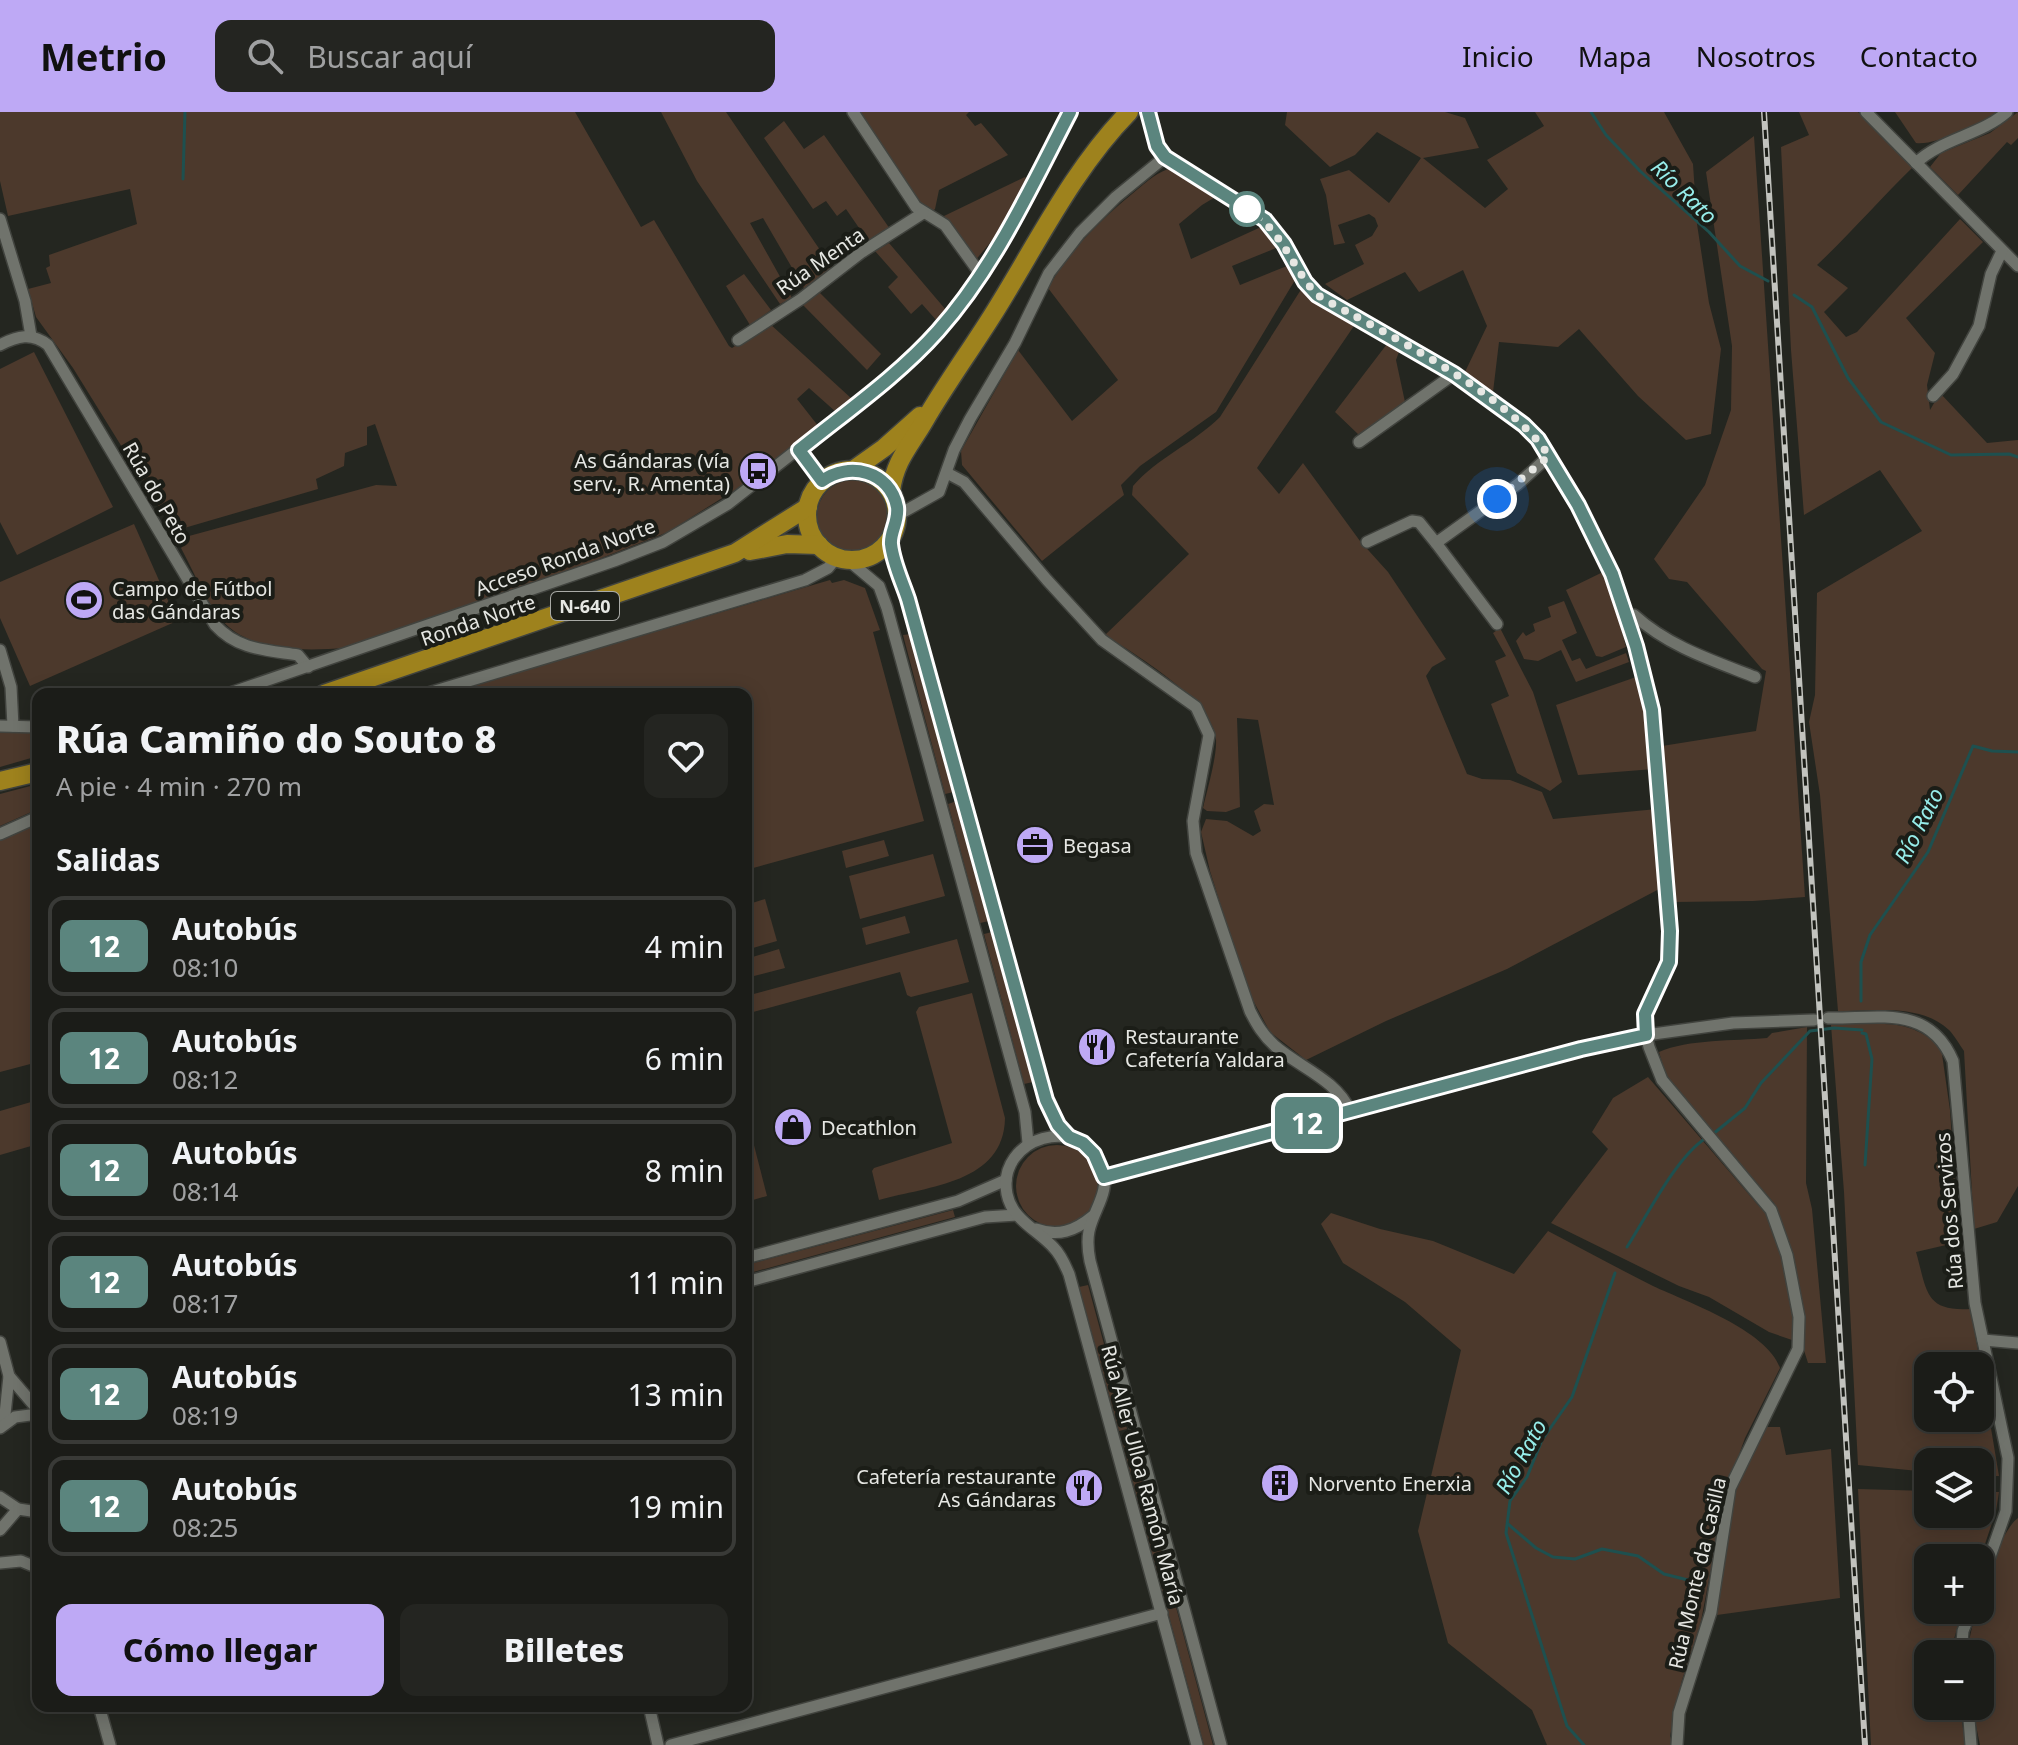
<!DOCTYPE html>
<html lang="es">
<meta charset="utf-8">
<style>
:root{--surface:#1b1c18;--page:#242521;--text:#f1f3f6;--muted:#a0a1a2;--line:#393a37;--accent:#bea9f5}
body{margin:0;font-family:"Noto Sans",sans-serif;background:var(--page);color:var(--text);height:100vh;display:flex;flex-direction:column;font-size:30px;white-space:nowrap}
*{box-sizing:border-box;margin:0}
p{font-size:26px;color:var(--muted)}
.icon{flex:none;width:44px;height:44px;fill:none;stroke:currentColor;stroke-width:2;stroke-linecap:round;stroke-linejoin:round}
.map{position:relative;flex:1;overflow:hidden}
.details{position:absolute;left:32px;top:576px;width:720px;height:1024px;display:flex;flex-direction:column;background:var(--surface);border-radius:16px;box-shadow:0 4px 20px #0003,0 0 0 2px var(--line)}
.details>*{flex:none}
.badge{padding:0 16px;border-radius:12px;font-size:28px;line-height:52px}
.fabs{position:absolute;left:1914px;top:1240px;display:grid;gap:16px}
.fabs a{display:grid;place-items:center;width:80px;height:80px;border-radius:16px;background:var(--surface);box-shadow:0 4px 20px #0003,0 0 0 2px var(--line);font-size:40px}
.you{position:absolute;width:40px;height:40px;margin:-20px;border:6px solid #fff;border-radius:50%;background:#1a73e8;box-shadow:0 0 0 12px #1a73e833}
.map>.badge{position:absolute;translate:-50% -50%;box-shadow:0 0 0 4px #fff}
h2{padding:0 24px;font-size:30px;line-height:72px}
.round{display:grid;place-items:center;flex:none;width:84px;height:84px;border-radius:16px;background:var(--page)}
.overview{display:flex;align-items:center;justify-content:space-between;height:136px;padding:0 24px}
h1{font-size:38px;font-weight:800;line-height:60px}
.primary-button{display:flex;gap:16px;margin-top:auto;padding:16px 24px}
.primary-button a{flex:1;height:92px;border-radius:16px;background:var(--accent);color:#111;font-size:32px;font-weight:800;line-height:92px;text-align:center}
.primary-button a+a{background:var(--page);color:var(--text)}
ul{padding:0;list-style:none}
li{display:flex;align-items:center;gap:24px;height:100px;margin:0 16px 12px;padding:0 8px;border:4px solid var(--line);border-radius:16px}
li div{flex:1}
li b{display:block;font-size:30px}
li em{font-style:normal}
li .badge{min-width:88px;font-weight:700;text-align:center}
header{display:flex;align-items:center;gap:48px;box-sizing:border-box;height:112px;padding:0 40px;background:var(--accent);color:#111}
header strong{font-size:38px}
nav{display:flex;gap:44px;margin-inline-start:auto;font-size:28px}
.search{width:560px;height:72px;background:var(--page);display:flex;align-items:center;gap:20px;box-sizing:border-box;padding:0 28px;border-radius:16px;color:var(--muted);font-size:30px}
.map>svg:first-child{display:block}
</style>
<header>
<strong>Metrio</strong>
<div class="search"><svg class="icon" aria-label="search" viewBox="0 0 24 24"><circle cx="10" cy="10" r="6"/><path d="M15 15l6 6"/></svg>Buscar aquí</div>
<nav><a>Inicio</a><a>Mapa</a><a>Nosotros</a><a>Contacto</a></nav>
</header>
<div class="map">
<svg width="2018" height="1633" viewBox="0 0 2018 1633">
<rect width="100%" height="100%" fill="#242620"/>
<!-- green -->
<g fill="#4c392c" fill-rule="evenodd">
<path d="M0,0H575L641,115L654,108L729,234L732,236L769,211L852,287L836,300L809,276L797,287L819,315L746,371L668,420L584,453L345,536C303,539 244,541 217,502C203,482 192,457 181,436L189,424L376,373L397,374L375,312L367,315V333L345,341L344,354L316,367L318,377L174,419L73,256L36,205L28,177L51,171L46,156L50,154L49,143L137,112L130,77L8,104L0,69Z"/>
<polygon points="661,0 726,0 833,157 805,178 763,106 750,111 792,186 780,192 697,69"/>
<polygon points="859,0 969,0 966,3 975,14 981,11 1008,43 939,78 935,97 931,101 918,91"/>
<polygon points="1287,0 1445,0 1465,6 1479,36 1423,46 1485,96 1508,77 1487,48 1544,14 1535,0 1664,0 1693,52 1697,112 1709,191 1721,237 1711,322 1686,328 1638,284 1579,217 1558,235 1499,230 1493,280 1465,260 1487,214 1463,158 1419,180 1405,160 1347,188 1325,172 1364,152 1355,133 1372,124 1378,114 1375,106 1369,102 1338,113 1345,131 1334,133 1326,83 1320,67 1349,58 1389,91 1421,46 1377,20 1355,43 1330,55 1285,13"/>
<path d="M1799,0H1858L1913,55C1880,87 1851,121 1817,153L1848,176L1824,200L1846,225L1857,220L1960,107L1983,130L1906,206L1935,241L1927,273L1930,298L1940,281L1987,331L2018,328V1074L1997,1110L1974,1117L1964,939C1959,932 1954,923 1949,918C1920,891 1874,899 1838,899L1820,683L1809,610L1815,583L1817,481L1922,419L1880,358L1804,403L1791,238L1781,35L1809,23Z"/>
<path d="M1895,0H1996C1981,12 1934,34 1916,31Z"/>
<polygon points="2018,0 2018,26 2011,33 2007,30 1958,83 1930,55 1941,41 1990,21"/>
<polygon points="784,9 804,37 824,23 890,117 868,129 846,97 837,104 826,89 813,97 764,26"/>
<polygon points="1754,24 1805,785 1753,789 1674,790 1662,634 1756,619 1766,559 1762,557 1687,470 1669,467 1654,447 1705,373 1731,298 1732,234 1706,60"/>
<path d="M1168,57L1217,84L1202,93L1179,112L1191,147L1261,115L1276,136L1232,154L1240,173L1287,154L1295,168L1216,300L1140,354L1121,373L1124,383L1042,449L962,353L961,339L1018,238L1072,309L1118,268L1048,176C1070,138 1098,110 1132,82C1143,73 1154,62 1168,57Z"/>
<polygon points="1025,65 1027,67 994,126 974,150 958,129 944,104"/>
<polygon points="889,131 946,198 937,209 922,192 911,202 888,175 898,165 875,139"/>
<polygon points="744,162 771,198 750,213 726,174"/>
<path d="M1302,176L1321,191L1356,211L1257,356L1279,382L1303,351L1360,429L1388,460L1446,547L1432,555L1426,564L1467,662L1482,667L1510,668L1542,680L1553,707L1657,697L1663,775L1507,857L1386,909L1306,948L1270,920L1247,877L1210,759L1201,720L1206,707L1227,709L1253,724L1261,719L1254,699L1264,692L1274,693L1258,608L1237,606L1240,695L1226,700L1207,699L1203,696C1207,678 1217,645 1216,628C1215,590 1136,543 1105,523L1189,442L1132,383L1133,374C1157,346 1194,331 1220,305Z"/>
<polygon points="818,179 881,242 867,258 801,191"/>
<polygon points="1387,232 1400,237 1396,248 1405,290 1359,323 1335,300"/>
<polygon points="34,240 113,395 17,443 0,410 0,257"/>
<circle cx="853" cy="404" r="36"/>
<polygon points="134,412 177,509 30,574 0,506 0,470"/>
<polygon points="1603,460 1617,499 1626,535 1602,545 1596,544 1566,478"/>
<polygon points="830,468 832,471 844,468 865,476 880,518 873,520 924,709 746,758 746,582 444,582"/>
<polygon points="1564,489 1577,521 1562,528 1572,549 1580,546 1586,557 1626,541 1629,550 1576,570 1561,538 1538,549 1524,547 1516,529 1523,520 1526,524 1535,519 1533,512 1551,505 1548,495"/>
<polygon points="1500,516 1533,580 1562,670 1550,679 1517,661 1491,592 1509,584 1495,549 1506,544 1493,521"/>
<polygon points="911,522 954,680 945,682 903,523"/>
<polygon points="1639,564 1650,606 1654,657 1578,663 1556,593"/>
<polygon points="0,620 38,620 38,644 0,655"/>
<polygon points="38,672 38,697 0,714 0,682"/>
<polygon points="957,689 989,809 980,811 948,692"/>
<polygon points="38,711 38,950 0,960 0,729"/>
<polygon points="884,728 889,744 846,756 842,739"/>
<polygon points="933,742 945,784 860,807 849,764"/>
<polygon points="765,787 777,829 746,838 746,793"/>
<polygon points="905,804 910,821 866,833 862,816"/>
<polygon points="992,820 1033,970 1024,972 984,822"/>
<polygon points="957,827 969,870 911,885 907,883 900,860 746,902 746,884"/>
<polygon points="779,837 785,856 746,866 746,847"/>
<path d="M972,881L1005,1006C1004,1071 929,1074 879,1088L872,1059L874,1056L952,1031L916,900L919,895Z"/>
<path d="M1848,912C1888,912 1909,907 1941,935L1950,998L1959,1130L1916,1140C1927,1178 1924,1200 1971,1197L1999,1364H1980V1350H1928V1360L1858,1353L1844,1080L1831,913ZM1928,1254H1980V1306H1928Z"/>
<path d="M1807,915L1806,1071L1812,1097L1826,1251H1808L1802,1232L1804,1200L1791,1136L1774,1091L1667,967L1659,940C1688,927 1735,929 1767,926L1772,921Z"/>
<polygon points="1648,965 1758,1093 1770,1102 1784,1142 1794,1200 1792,1228 1769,1220 1709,1185 1679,1174 1551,1111 1608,1037 1592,1020 1613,986"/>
<polygon points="38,988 38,1032 0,1043 0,999"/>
<polygon points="746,1002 767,1084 746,1090"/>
<circle cx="1057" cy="1074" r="41"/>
<polygon points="953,1098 955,1105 746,1162 746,1153"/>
<path d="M1331,1101L1380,1117L1433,1129L1514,1162L1548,1119C1583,1137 1617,1156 1653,1174C1687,1190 1767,1218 1780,1256L1745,1326L1726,1379L1700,1514L1682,1568L1670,1624L1673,1633H1547L1532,1598L1448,1531L1418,1419L1461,1238L1405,1190L1343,1151L1321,1112Z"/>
<polygon points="1088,1173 1127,1317 1119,1319 1079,1175"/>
<polygon points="1765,1315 1780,1315 1786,1343 1831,1337 1840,1486 1717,1503 1722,1443 1734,1382"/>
<polygon points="1130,1327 1166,1458 1157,1461 1122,1329"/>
<polygon points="1858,1377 1928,1379 1928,1402 1980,1402 1980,1380 1999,1380 1996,1399 1980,1447 1928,1446 1928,1498 1962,1498 1950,1542 1928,1542 1928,1594 1959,1594 1966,1633 1871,1633"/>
<path d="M2018,1406V1633H1980L1972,1594H1980V1542H1966L1976,1498H1980C1980,1478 2002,1417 2018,1406Z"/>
<polygon points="1169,1469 1213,1633 1204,1633 1160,1471"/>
</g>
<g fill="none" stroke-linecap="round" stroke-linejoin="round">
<!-- stream -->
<g stroke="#1e504f" stroke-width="3">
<polyline points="1591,0 1606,23 1640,59 1709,120 1740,154 1768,169"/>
<polyline points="183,67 185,0"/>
<polyline points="1794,183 1812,195 1848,266 1881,310 1951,343 2009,342 2018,345"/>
<polyline points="1861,889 1861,850 1870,823 1928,740 1973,634 1992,639 2018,640"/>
<polyline points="1862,921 1866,922 1872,947 1865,1053"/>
<polyline points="1713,1022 1745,996 1761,971 1810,919 1834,916 1862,918"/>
<path d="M1627,1135C1647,1104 1676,1045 1706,1026"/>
<polyline points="1508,1412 1536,1436 1553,1445 1575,1447 1602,1437 1638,1444 1664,1462 1692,1469"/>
<polyline points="1584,1633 1567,1614 1506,1421 1510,1389 1527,1365 1542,1328 1572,1285 1615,1161"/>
</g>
<!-- minor casing -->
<g stroke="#41433e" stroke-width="14">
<g id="minor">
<polyline points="853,0 916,95 945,113 981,163"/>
<polyline points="1148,0 1157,34 1165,45 1265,108 1284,132 1305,170 1317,183 1454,262 1524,313 1538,327 1578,393 1612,462 1636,534 1652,598 1670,819 1669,850 1645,902 1644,915 1649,935 1662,968 1771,1098 1787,1143 1799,1205 1798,1237 1730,1376 1711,1500 1679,1601 1677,1633"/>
<polyline points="1866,0 2018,154"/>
<path d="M1916,51C1941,27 1981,23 2007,0"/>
<polyline points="0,107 25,189 31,224"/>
<polyline points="738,228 801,187 862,140 923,101"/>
<path d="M0,233C17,224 32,220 48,233L215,513C238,538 266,538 298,543L308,555"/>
<polyline points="1933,284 1953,262 1979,214 1991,162 2002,139"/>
<polyline points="1359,330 1454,262"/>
<polyline points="799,338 822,369"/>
<path d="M947,361L964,370L1047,468L1102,528L1196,595L1209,623L1193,709L1196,741L1250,899C1257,913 1263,923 1275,934C1299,955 1337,968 1350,999"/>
<polyline points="898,403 939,380 954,338 970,307 1015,231 1049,161 1080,121 1116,85 1165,45"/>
<polyline points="890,427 1046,988 1058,1013 1069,1025"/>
<polyline points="1367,430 1412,409 1419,410 1436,431"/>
<polyline points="848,448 879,474 887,496 1025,1000 1028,1031"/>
<path d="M1627,505L1634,503C1668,534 1711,548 1755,565"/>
<polyline points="1497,512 1436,431 1518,372 1549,344"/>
<polyline points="0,538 11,575 13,614"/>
<polyline points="227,582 614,449 663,430 728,392 896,260 937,220 991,147 1070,0"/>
<polyline points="425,582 805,468 828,456 837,445"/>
<polyline points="0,614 38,615"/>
<polyline points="0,722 38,705"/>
<path d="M1828,906C1878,907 1929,892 1953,949L1975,1191L2008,1346L2006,1399L1980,1473"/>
<polyline points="1104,1065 1581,937 1646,923 1733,911 1814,908"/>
<path d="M1036,1117C1058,1125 1075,1119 1093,1104"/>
<polyline points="746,1146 958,1089 1006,1068"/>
<polyline points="746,1170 985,1105 1017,1103"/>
<polyline points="1983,1228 2018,1231"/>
<polyline points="0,1230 9,1264 4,1312"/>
<polyline points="9,1264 38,1298"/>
<polyline points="0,1316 15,1305 38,1302"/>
<polyline points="0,1385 18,1397 38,1400"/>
<polyline points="0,1418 18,1397"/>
<polyline points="0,1451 21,1449 38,1456"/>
<polyline points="1961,1542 1963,1519 1971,1498"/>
<polyline points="99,1594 110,1633"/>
<polyline points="649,1594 658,1633"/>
<polyline points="1968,1594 1971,1633"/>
<polyline points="671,1633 1162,1501"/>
<path d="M1197,1633L1069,1162C1065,1153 1061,1143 1054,1136C1038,1118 1012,1108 1007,1082C996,1025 1082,1000 1102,1055C1111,1080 1094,1096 1089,1119C1087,1129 1088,1139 1090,1149L1221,1633"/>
</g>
</g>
<!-- trunk casing -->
<g stroke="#41433e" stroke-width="21">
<g id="trunk">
<polyline points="853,358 884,336 920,304"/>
<circle cx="852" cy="403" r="45"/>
<path d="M891,379C895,348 910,334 925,308C946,272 970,239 992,204C1035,136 1072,58 1129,0"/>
<polyline points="750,439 787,432 819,433"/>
<polyline points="324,582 735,441 808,395"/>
<polyline points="0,669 38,660"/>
</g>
</g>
<!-- minor -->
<use href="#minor" stroke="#70736c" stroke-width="11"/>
<!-- trunk -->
<use href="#trunk" stroke="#9e821d" stroke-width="18"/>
<!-- rail casing -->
<g stroke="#c2c3be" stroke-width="6">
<polyline id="rail" points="1764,0 1865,1633"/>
</g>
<!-- rail -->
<use href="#rail" stroke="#1b1d17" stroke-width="3" stroke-dasharray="9" stroke-linecap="butt"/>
</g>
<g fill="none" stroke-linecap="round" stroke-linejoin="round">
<!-- line casing -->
<g stroke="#fff" stroke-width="18">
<path id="line" d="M1070,0C1031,75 995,155 938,219C898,264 846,300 799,338L822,369C849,349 890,359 897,395C899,409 890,420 891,432C893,451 902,469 908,487L1046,988L1058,1013L1069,1025L1083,1031L1094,1042L1104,1065L1581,937L1646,923L1645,902L1669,850L1670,819L1652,598L1636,534L1612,462L1578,393L1538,327L1524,313L1454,262L1317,183L1305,170L1284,132L1265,108L1165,45L1157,34L1148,0"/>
</g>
<!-- line -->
<use href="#line" stroke="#5b857e" stroke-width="12"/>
<!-- walk -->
<path stroke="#e6e7e3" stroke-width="8" stroke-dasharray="0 14.4" d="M1247,97C1282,117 1291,155 1317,183C1385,222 1507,280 1549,344L1497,387"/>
</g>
<!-- icons -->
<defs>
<g id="bus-disc" transform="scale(2)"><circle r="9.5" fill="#bea9f5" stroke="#1b1d17"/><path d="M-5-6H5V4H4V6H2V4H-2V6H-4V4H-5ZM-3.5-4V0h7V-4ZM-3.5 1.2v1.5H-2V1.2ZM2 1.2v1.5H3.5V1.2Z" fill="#111"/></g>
<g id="stadium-disc" transform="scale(2)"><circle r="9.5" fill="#bea9f5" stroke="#1b1d17"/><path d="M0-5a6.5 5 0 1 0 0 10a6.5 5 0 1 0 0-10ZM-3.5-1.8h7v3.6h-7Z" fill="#111"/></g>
<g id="office-disc" transform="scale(2)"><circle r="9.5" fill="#bea9f5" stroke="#1b1d17"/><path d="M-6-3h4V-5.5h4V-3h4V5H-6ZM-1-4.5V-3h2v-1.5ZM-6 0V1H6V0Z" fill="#111"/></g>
<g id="restaurant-disc" transform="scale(2)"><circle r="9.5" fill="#bea9f5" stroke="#1b1d17"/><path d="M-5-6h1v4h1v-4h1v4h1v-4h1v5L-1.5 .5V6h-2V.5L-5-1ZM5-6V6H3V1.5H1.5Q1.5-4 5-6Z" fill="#111"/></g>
<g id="shop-disc" transform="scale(2)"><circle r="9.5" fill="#bea9f5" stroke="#1b1d17"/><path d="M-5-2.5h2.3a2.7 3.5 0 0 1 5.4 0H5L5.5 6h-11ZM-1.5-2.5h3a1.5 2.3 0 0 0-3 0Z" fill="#111"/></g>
<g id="building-disc" transform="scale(2)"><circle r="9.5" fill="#bea9f5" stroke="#1b1d17"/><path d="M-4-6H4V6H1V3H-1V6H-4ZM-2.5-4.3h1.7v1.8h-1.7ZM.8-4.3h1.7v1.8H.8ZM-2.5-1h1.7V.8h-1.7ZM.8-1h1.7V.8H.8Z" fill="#111"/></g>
</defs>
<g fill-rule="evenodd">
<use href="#bus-disc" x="758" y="359"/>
<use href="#stadium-disc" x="84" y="488"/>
<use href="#office-disc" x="1035" y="733"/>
<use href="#restaurant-disc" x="1097" y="935"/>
<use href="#shop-disc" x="793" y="1015"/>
<use href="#building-disc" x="1280" y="1371"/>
<use href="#restaurant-disc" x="1084" y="1376"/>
</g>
<!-- markers -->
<circle fill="#fff" stroke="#5b857e" stroke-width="4" cx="1247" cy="97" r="16"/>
<g text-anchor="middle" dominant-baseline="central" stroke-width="8" stroke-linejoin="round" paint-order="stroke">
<!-- shield labels -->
<rect fill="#1b1d17" stroke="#a9aaa6" stroke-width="2" x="551" y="480" width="68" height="28" rx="6"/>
<g font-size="18" font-weight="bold" fill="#e6e7e3">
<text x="585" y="494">N-640</text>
</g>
<!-- street labels -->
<g font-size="20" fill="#e6e7e3" stroke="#1b1d17">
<text transform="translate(820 149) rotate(-35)">Rúa Menta</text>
<text transform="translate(157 381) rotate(60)">Rúa do Peto</text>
<text transform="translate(565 445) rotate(-20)">Acceso Ronda Norte</text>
<text transform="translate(478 508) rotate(-19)">Ronda Norte</text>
<text transform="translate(1949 1099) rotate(-95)">Rúa dos Servizos</text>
<text transform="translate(1143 1363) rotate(75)">Rúa Aller Ulloa Ramón María</text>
<text transform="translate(1697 1461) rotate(-77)">Rúa Monte da Casilla</text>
</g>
<!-- poi labels -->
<g font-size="20" fill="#e6e7e3" stroke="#1b1d17" text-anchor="start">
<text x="730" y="348" text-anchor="end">As Gándaras (vía<tspan x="730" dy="23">serv., R. Amenta)</tspan></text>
<text x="112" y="476">Campo de Fútbol<tspan x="112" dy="23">das Gándaras</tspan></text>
<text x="1063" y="733">Begasa</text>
<text x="1125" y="924">Restaurante<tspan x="1125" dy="23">Cafetería Yaldara</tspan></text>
<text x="821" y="1015">Decathlon</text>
<text x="1056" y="1364" text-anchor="end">Cafetería restaurante<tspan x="1056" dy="23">As Gándaras</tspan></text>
<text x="1308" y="1371">Norvento Enerxia</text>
</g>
<!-- water labels -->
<g font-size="22" font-style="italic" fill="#97edea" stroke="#1b1d17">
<text transform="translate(1685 79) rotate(44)">Río Rato</text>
<text transform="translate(1918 713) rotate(-63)">Río Rato</text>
<text transform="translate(1520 1344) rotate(-61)">Río Rato</text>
</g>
</g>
</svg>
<div class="fabs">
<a><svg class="icon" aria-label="locate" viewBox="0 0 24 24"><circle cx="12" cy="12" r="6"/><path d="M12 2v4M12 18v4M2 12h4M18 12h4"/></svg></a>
<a><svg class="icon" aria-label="layers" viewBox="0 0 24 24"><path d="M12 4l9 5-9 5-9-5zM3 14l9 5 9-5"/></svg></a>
<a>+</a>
<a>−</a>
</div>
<div class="you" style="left:1497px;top:387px"></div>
<b class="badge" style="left:1307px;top:1011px;background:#5b857e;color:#fff">12</b>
<section class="details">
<div class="overview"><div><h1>Rúa Camiño do Souto 8</h1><p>A pie · 4 min · 270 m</p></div><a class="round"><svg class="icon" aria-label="heart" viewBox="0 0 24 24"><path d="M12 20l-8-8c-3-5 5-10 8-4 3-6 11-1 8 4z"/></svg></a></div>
<h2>Salidas</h2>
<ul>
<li><span class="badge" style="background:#5b857e;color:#fff">12</span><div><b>Autobús</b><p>08:10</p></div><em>4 min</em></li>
<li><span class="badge" style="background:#5b857e;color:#fff">12</span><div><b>Autobús</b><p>08:12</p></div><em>6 min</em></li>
<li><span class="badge" style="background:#5b857e;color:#fff">12</span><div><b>Autobús</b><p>08:14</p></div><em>8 min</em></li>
<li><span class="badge" style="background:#5b857e;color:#fff">12</span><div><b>Autobús</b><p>08:17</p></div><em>11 min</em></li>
<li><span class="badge" style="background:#5b857e;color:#fff">12</span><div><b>Autobús</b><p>08:19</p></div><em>13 min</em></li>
<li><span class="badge" style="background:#5b857e;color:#fff">12</span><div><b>Autobús</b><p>08:25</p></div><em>19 min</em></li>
</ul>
<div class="primary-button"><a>Cómo llegar</a><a>Billetes</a></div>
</section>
</div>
